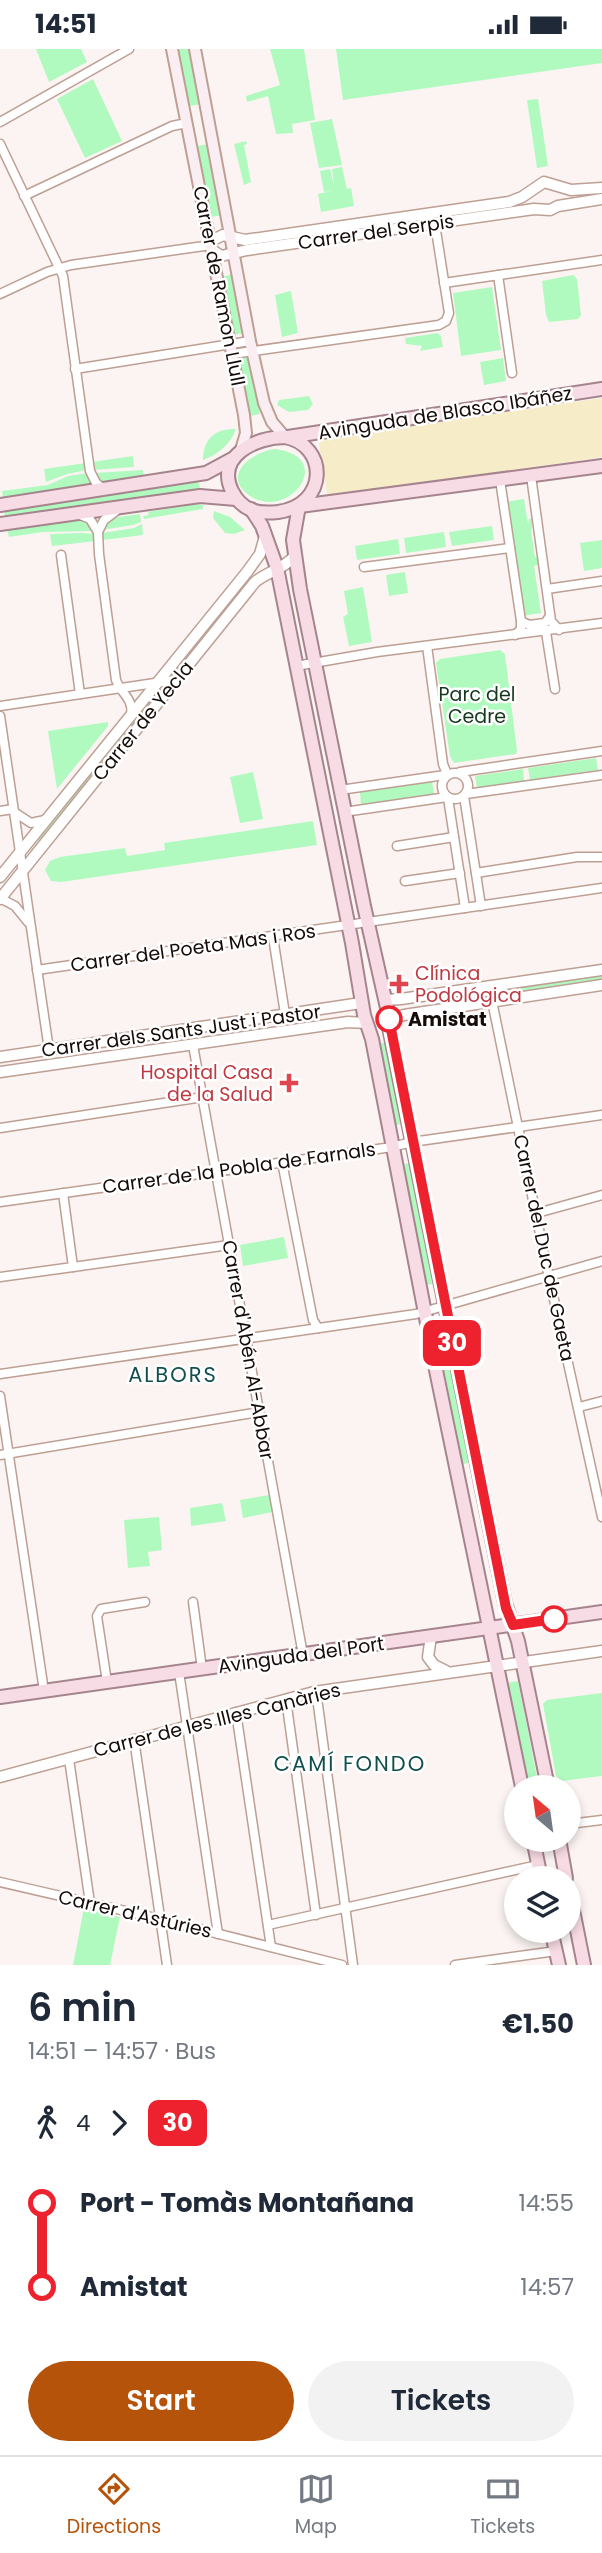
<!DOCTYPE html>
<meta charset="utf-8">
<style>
:root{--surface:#fff;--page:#f2f2f3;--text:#1f2937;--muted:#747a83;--line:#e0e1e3;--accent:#b45309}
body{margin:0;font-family:Poppins,sans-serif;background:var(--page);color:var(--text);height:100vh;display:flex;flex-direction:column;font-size:26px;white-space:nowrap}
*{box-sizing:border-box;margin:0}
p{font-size:23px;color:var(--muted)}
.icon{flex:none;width:38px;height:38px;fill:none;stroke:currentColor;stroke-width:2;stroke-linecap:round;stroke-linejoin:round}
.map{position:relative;height:1916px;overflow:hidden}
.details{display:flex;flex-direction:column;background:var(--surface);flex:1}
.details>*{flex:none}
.badge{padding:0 14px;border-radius:10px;font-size:24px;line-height:46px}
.needle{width:46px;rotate:331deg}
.fabs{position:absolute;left:504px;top:1726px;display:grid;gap:14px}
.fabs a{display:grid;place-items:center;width:77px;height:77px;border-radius:50%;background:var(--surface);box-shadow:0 4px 10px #0003;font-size:35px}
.map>.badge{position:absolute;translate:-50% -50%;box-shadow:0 0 0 4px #fff}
.legs{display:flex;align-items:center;gap:10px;height:77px;padding:0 28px;font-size:23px}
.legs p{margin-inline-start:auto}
.overview{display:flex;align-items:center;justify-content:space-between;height:119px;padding:0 28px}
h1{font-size:38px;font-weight:600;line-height:52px}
.action{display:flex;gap:14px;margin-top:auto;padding:14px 28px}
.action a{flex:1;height:80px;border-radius:42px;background:var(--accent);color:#fff;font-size:28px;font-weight:600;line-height:80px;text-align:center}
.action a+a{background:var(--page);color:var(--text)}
ul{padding:0 28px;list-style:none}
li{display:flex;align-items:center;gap:24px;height:84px;font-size:26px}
li i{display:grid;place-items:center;width:10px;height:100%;margin:0 9px;background:currentColor}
li i::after{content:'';width:18px;height:18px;margin:-9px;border:5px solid;border-radius:50%;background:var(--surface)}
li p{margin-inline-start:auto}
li:first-child i{background:linear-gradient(#0000 50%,currentColor 0)}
li:last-child i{background:linear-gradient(currentColor 50%,#0000 0)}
.status{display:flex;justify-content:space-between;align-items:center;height:49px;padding:0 35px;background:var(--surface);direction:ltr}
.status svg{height:19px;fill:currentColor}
.tab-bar{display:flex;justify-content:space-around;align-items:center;height:98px;border-top:2px solid var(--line);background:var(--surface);font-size:19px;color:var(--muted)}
.tab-bar a{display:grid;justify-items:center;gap:4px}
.tab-bar .active{color:var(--accent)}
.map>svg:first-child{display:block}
</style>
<div class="status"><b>14:51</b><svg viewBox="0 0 49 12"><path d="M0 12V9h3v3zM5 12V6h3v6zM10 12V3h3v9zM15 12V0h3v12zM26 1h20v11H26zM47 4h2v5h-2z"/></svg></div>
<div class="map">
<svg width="602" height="1916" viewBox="0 0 602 1916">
<rect width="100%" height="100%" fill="#fbf4f2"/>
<!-- green -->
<g fill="#b1fabf">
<polygon points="36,0 81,0 87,13 49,33"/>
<polygon points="177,0 189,0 201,55 190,57"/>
<polygon points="270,0 304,0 315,71 292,75 293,84 276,85 268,47 247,53 246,47 280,36"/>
<polygon points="336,0 602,0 602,14 343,51"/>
<polygon points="93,30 122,92 85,109 57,50"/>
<polygon points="538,50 548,117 537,119 527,51"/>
<polygon points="332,70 342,116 319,119 310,74"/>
<polygon points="246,92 247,95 244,96 251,133 244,136 234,95"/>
<polygon points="208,95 222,166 212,168 197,97"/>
<polygon points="342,118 347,140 351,139 354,157 321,163 318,145 331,142 324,143 320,122 330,120 334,136 332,120"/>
<polygon points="233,225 244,284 233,286 222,228"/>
<polygon points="573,226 577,230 581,266 578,270 549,273 546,266 542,232"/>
<polygon points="492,238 501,301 461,307 453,244"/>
<polygon points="291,242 298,284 282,288 275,246"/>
<polygon points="438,284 441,287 443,298 420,302 422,297 406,295 405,289"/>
<polygon points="247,308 260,365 250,367 237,310"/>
<polygon points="503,309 506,332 484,336 480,313"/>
<polygon points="309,347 313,355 308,361 289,363 277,356 279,351"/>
<path d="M236,380C231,395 217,406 203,411C203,390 215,379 236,380Z"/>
<path d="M274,400C338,407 289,473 250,447C221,427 250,404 274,400Z"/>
<polygon points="133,407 134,418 93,421 92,413"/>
<polygon points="86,414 87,421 67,425 46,433 44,420"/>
<polygon points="143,421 144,430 102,434 94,424"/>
<polygon points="88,424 96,436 3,450 2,442 48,436 68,427"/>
<polygon points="199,433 200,441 5,469 4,461"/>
<polygon points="524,450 528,475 529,470 534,469 531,482 535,508 539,508 541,515 534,517 541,564 522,567 505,453"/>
<polygon points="196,455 203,456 203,460 144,470 143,467 149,466 148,463"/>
<polygon points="214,462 230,468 245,481 234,485 225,484 213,469"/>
<polygon points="140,465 141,473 133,476 102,481 111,469"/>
<polygon points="79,469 85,470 94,482 43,483 9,488 7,480"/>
<polygon points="142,475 143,486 103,491 102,484 134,479"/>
<polygon points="492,477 494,491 452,497 449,483"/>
<polygon points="444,483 446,498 406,504 404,489"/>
<polygon points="81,484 95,485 96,492 52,497 50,485"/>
<polygon points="398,490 400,505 357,511 355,497"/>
<polygon points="602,491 602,519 584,522 580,494"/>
<polygon points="405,523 408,544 389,547 386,526"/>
<polygon points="248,528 250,533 178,622 172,622"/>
<polygon points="363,538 372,593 349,597 343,568 348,565 344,542"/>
<polygon points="500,601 505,605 517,702 516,705 454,714 450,707 436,614 440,610"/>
<polygon points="151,647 158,647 41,794 37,791"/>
<polygon points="108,673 108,677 57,740 48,682"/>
<polygon points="596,709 598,721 530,731 528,719"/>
<polygon points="523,720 524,732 477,739 475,727"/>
<polygon points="253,723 263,770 240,774 230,728"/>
<polygon points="432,732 434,745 361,756 360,743"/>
<polygon points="313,772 317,796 61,833 51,832 45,821 50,812 60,808 125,799 127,807 165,801 164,794"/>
<polygon points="602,925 602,933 508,947 507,939"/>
<polygon points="386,993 403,1074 394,1077 377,995"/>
<polygon points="412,1114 436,1234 427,1236 404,1115"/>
<polygon points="284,1188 288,1209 243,1217 240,1196"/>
<polygon points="444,1280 473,1413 463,1415 436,1281"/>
<polygon points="269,1446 273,1463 243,1469 240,1451"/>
<polygon points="222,1454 226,1472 191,1477 190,1459"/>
<polygon points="159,1468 162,1501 148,1503 150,1517 128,1519 124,1471"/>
<polygon points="518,1632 539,1738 528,1738 507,1634"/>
<polygon points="602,1644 602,1727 562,1732 556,1727 543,1655 547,1651"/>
<polygon points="84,1859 120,1868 110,1916 73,1916"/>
</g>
<!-- sand -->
<polygon fill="#f6ecc7" points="602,349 602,408 333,447 327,444 319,394 322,390"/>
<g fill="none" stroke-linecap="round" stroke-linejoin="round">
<!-- minor casing -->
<g stroke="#bd9f94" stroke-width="11">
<g id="minor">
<polyline points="0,73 129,0"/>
<polyline points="0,95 63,227 90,422 96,434 104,440"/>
<polyline points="24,147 172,77 187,74"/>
<polyline points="498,226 512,324"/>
<polyline points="444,234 602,211"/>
<polyline points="0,245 47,223 71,216 211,196"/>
<polyline points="232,305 439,276 446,272 449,264 435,175"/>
<polyline points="75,320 250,292"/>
<polyline points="531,427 551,572 559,581"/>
<polyline points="500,431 521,572 521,580 515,586"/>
<path d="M80,466L90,470L98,483L99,505L116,631C121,645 134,649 131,667"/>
<polyline points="98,483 104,471 116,462"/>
<polyline points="61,506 80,645"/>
<polyline points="364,518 510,499"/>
<polyline points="547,540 602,532"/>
<polyline points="521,572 529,576 545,574 550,567"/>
<polyline points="546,583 555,640"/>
<polyline points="427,597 443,715 447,725"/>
<polyline points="296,617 377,603 602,574"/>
<polyline points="0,657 175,631"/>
<polyline points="0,667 49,1001"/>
<polyline points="460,723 602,702"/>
<circle cx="455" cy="737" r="13"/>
<polyline points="340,741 445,726"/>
<polyline points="466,745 602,726"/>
<polyline points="464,747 481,857"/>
<polyline points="448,749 465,859"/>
<polyline points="0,762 13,760"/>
<polyline points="14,763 31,774 45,771"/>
<polyline points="344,763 447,748"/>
<polyline points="397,797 454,788"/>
<polyline points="476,824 577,808 602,808"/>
<polyline points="405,832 460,824"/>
<polyline points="0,849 15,857 28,873"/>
<polyline points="273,888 285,965"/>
<polyline points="37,921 602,839"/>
<polyline points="501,937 493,942 492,952 547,1219 602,1468"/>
<polyline points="193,996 303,1606"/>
<polyline points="0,1079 203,1048"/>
<polyline points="282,1113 313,1271 318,1279"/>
<polyline points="0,1153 392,1098 412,1093 602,1066"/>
<polyline points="537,1164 602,1146"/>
<polyline points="73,1218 229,1196"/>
<polyline points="0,1228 73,1218 63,1144"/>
<polyline points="0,1325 416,1265 602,1212"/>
<polyline points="0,1347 44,1642"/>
<polyline points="579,1358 602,1352"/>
<polyline points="0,1406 259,1363"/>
<polyline points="193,1553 202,1620"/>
<polyline points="179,1623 218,1885"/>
<polyline points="107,1633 97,1567 101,1560 145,1553"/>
<polyline points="314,1643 318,1656 353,1916"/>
<polyline points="286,1650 316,1866"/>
<polyline points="236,1663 271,1898"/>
<polyline points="134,1690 167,1916"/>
<polyline points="69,1710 90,1854"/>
<polyline points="569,1775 602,1771"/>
<polyline points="0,1833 160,1870 342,1916"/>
<polyline points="268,1876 538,1816"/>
<polyline points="455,1916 556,1902"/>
</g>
</g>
<!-- tertiary casing -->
<g stroke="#bd9f94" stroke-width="13">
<g id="tertiary">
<polyline points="211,192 223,186 245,191 509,153 522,148 544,133 571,141 602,139"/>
<polyline points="212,201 221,207 247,201 534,160 550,161 558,157 602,150"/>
<polyline points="0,828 247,523 260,505 265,487"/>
<path d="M0,850L255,533C267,523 286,519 295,506"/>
<polyline points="385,951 401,950 602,921"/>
<polyline points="389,970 404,966 602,936"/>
<polyline points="0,1008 361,954"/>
<polyline points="0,1023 348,973 366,974"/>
<polyline points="431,1587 428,1608 434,1616 446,1622"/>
<polyline points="0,1728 314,1643 602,1602"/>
</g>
</g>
<!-- secondary casing -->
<g stroke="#bd9f94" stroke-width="14">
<g id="secondary">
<polyline points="172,0 244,366 246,384 241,401"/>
<polyline points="195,0 250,292 264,354 272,373 285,388"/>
</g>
</g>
<!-- primary casing -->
<g stroke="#a5848d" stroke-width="16">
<g id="primary">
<path d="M285,388C328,396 329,456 278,463C269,464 259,464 251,461C242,457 236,450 232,442C215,407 256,388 285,388Z"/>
<polyline points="288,388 602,340"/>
<polyline points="0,456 206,424 232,410"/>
<polyline points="299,457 293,491 300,540 364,857 387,959 389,978 505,1554 518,1592 548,1738"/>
<polyline points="300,457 602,417"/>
<polyline points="251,460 262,477 277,519 352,894 364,966 372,990 437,1326 522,1738"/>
<polyline points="0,475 200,447 236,450"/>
<polyline points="0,1648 602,1563"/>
<polyline points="533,1790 541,1829"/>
<polyline points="559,1790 566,1829"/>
<polyline points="569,1841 584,1916"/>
<polyline points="551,1881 559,1916"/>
</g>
</g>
<!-- minor -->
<use href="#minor" stroke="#fff" stroke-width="8"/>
<!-- tertiary -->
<use href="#tertiary" stroke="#fff" stroke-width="10"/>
<!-- secondary -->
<use href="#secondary" stroke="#fbeef2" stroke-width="10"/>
<!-- primary -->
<use href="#primary" stroke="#f8dce5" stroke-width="12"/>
</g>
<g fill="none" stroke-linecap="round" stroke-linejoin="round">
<!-- line-1 casing -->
<g stroke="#fff" stroke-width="16">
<polyline id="line-1" points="389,970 506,1559 513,1576 554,1570"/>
</g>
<!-- line-1 -->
<use href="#line-1" stroke="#ed222e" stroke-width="10"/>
</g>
<!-- markers -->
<g fill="#e0444e" stroke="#fff" stroke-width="2.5">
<path d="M395.5 924.5h7v7h7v7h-7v7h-7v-7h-7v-7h7z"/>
<path d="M285.5 1023.5h7v7h7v7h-7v7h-7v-7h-7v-7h7z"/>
</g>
<g fill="#fff" stroke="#ed222e" stroke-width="3.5">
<circle cx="389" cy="970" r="12"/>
<circle cx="554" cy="1570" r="12"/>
</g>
<g text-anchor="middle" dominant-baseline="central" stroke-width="5" stroke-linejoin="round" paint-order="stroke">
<!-- street labels -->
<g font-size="19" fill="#150b08" stroke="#fff">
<text transform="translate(376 183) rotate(-8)">Carrer del Serpis</text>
<text transform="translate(219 237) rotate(79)">Carrer de Ramon Llull</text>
<text transform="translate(445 364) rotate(-9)">Avinguda de Blasco Ibáñez</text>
<text transform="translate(143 672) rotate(-51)">Carrer de Yecla</text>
<text transform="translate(193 899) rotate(-8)">Carrer del Poeta Mas i Ros</text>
<text transform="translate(181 982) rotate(-8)">Carrer dels Sants Just i Pastor</text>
<text transform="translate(239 1119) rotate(-8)">Carrer de la Pobla de Farnals</text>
<text transform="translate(544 1199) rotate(78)">Carrer del Duc de Gaeta</text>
<text transform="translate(248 1301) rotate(80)">Carrer d'Abén Al-Abbar</text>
<text transform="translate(301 1606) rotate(-8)">Avinguda del Port</text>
<text transform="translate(217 1671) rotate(-14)">Carrer de les Illes Canàries</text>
<text transform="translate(135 1865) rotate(13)">Carrer d'Astúries</text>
</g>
<!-- park labels -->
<g font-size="19" fill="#15371e" stroke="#fff">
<text x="477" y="645">Parc del<tspan x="477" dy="22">Cedre</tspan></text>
</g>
<!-- health labels -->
<g font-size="19" fill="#be3a42" stroke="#fff" text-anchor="start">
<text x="415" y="924">Clínica<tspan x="415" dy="22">Podológica</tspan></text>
<text x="273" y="1023" text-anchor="end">Hospital Casa<tspan x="273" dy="22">de la Salud</tspan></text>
</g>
<!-- stop labels -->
<g font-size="19" font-weight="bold" fill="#150b08" stroke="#fff" text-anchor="start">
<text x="408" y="970">Amistat</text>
</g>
<!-- neighbourhood labels -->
<g font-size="21" letter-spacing="2" fill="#114f4e" stroke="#fff">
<text x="173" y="1325">ALBORS</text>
<text x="350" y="1714">CAMÍ FONDO</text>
</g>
</g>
</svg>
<div class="fabs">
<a><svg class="needle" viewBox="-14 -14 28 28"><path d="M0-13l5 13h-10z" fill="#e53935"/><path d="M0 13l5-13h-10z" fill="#747a83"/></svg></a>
<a><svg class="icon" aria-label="layers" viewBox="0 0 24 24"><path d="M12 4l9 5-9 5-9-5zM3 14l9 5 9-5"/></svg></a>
</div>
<b class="badge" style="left:452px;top:1294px;background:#ed222e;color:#fff">30</b>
</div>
<section class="details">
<div class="overview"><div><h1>6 min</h1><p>14:51 – 14:57 · Bus</p></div><b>€1.50</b></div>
<div class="legs"><svg class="icon" aria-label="walk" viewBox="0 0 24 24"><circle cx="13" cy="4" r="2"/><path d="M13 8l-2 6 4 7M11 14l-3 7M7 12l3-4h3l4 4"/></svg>4<svg class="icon" aria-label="forward" viewBox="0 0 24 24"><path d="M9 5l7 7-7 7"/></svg><b class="badge" style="background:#ed222e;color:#fff">30</b></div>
<ul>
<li><i style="color:#ed222e"></i><b>Port - Tomàs Montañana</b><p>14:55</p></li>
<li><i style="color:#ed222e"></i><b>Amistat</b><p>14:57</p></li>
</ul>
<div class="action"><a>Start</a><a>Tickets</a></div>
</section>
<nav class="tab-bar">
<a class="active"><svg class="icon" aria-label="directions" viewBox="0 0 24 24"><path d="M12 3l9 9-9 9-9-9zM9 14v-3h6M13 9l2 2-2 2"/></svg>Directions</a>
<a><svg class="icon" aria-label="map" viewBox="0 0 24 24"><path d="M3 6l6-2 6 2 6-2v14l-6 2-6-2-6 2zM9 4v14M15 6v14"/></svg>Map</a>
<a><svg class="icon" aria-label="tickets" viewBox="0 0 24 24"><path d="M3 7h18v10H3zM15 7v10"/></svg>Tickets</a>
</nav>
